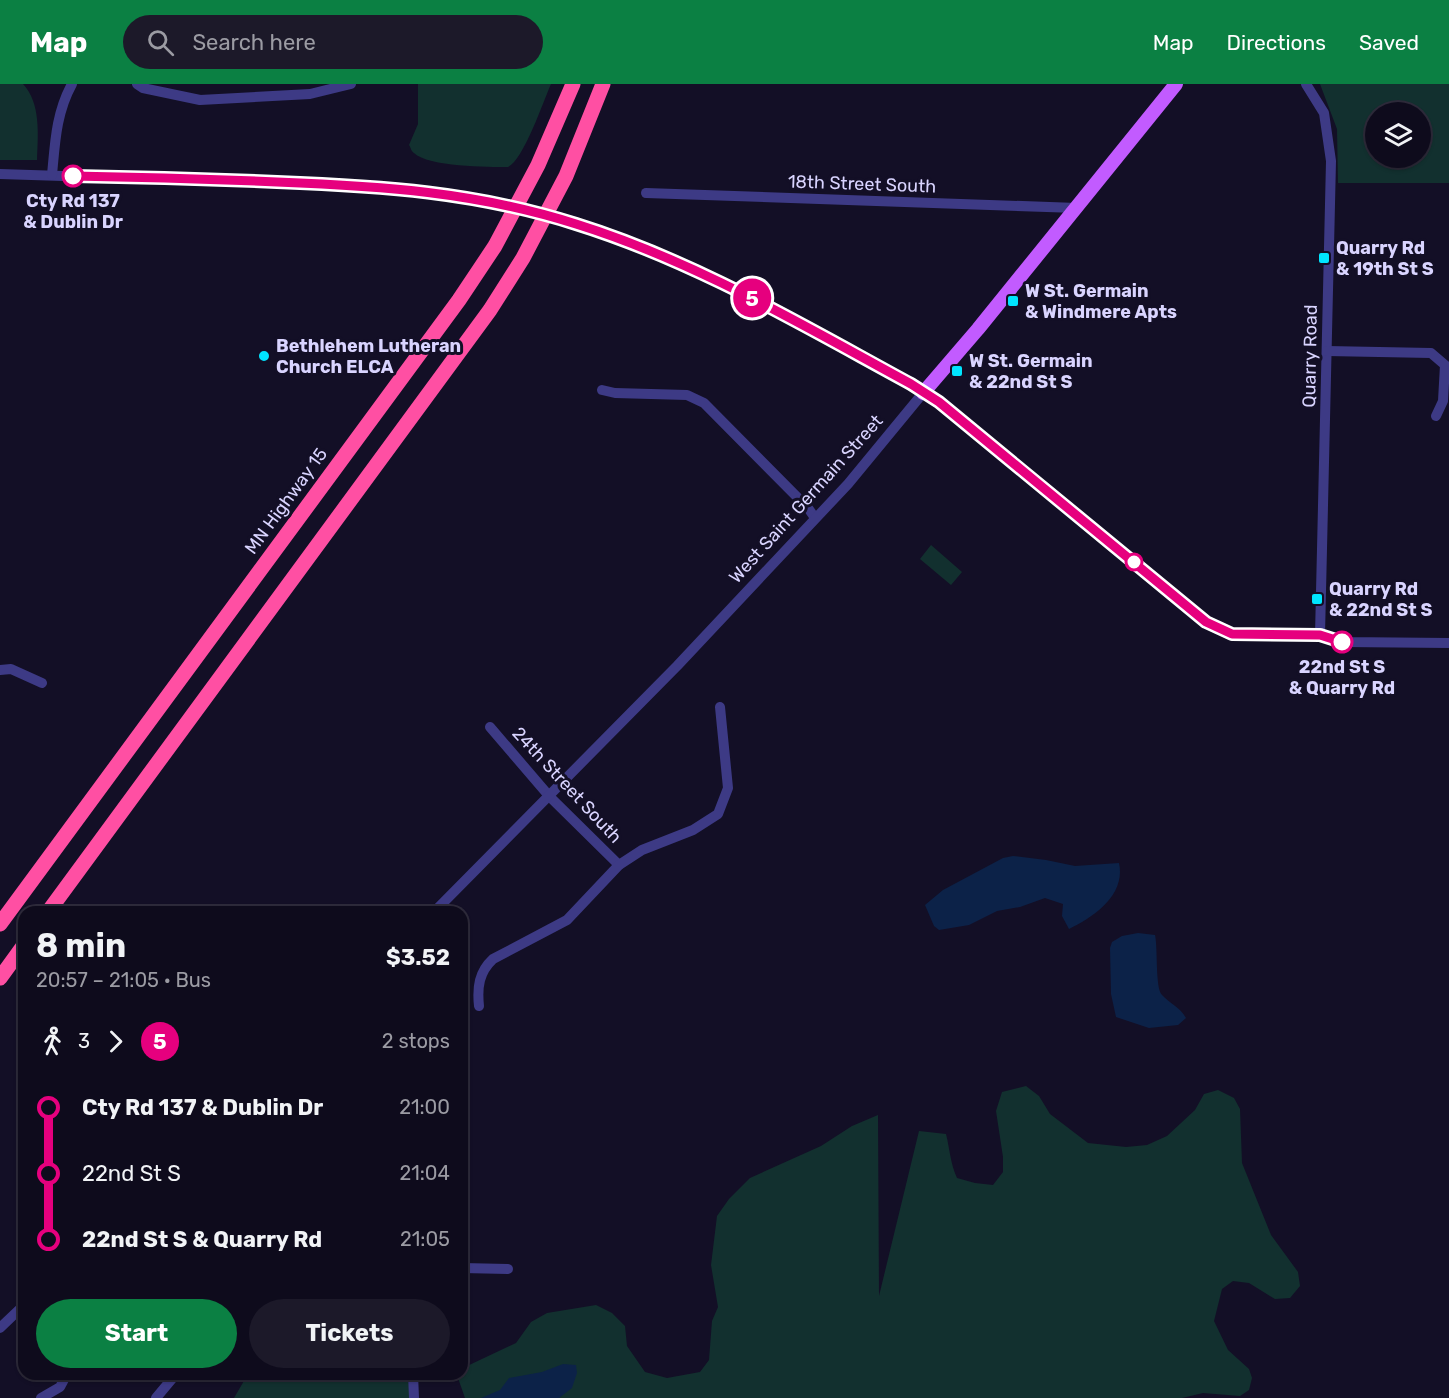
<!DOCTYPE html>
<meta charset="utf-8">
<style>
:root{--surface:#0e0b1c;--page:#1c1929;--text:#f1f3f6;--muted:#9b9ba3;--line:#2e2b3b;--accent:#0b8043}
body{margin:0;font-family:Rubik,sans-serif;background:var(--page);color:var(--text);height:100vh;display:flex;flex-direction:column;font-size:22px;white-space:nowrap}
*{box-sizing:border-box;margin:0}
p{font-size:20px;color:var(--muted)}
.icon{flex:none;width:33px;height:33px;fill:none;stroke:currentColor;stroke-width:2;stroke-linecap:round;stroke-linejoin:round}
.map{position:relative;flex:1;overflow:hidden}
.drawer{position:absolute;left:18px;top:822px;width:450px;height:474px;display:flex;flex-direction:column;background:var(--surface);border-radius:18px;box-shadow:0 2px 4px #0004,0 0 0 2px var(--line)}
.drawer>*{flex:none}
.badge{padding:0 12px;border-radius:20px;font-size:21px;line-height:39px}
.buttons{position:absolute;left:1365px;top:18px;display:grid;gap:12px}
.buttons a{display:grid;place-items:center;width:66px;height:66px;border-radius:50%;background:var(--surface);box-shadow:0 2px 4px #0004,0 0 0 2px var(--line);font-size:30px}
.map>.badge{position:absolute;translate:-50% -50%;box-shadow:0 0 0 3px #fff}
.legs{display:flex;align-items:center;gap:9px;height:66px;padding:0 18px;font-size:20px}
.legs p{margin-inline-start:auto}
.overview{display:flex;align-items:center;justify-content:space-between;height:102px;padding:0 18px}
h1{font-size:33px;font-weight:700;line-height:45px}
.button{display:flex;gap:12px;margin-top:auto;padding:12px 18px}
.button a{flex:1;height:69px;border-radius:36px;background:var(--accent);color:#fff;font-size:24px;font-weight:700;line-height:69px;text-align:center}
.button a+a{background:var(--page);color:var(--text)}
ul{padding:0 18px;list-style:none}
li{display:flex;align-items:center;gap:21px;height:66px;font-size:22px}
li i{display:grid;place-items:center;width:9px;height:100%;margin:0 8px;background:currentColor}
li i::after{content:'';width:15px;height:15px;margin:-8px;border:4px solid;border-radius:50%;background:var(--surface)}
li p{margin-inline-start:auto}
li:first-child i{background:linear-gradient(#0000 50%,currentColor 0)}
li:last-child i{background:linear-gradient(currentColor 50%,#0000 0)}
header{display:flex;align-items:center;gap:36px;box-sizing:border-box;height:84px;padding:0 30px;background:var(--accent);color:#fff}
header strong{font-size:28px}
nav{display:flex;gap:33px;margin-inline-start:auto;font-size:21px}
.search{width:420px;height:54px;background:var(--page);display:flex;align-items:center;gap:15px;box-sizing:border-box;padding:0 21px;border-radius:33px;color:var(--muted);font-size:22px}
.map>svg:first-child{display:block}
</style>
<header>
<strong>Map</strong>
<div class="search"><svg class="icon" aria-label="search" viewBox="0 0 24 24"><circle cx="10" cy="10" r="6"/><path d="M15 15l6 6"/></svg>Search here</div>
<nav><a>Map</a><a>Directions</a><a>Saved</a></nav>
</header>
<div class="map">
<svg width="1449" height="1314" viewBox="0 0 1449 1314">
<rect width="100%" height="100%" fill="#130f26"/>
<!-- green -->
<g fill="#12302f" fill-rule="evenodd">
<path d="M0,0H23C41,19 38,51 37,76H0Z"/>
<path d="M418,0H551C543,18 524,75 508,83C489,83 428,83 414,69C411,67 411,64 409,61L418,40Z"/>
<path d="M1320,0H1449V99H1338L1337,45ZM1376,28H1420V74H1376Z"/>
<polygon points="931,461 962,488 951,501 920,475"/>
<path d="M1026,1002L1039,1012L1050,1030L1088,1059L1126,1063L1147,1061L1167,1052L1195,1026L1204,1010L1218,1006L1234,1014L1240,1025L1242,1079L1271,1151L1298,1188L1300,1202L1290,1214L1275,1215L1249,1199L1233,1197L1222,1205L1214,1237L1228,1266L1249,1285L1252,1294L1249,1306L1240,1312L1203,1309L1182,1314H465L458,1294L465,1283L516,1259L531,1238L547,1229L596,1221L612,1229L625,1242L627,1262L645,1288L667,1294L700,1288L709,1276L712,1237L718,1223L711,1181L717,1132L729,1115L750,1094L821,1062L852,1042L878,1031L879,1212L919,1047L946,1050C950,1066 950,1078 957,1094L975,1099L993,1101L1003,1088V1073L996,1027L1002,1008Z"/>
<polygon points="248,1290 408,1290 410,1314 234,1314"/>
</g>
<!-- water -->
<g fill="#0c2248">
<path d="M1013,772L1046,776L1075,782L1119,779C1126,811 1094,833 1069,845L1062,832L1063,820L1045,814L1020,823L997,827L969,841L939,846L934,842L925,821L943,806L1003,774Z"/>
<path d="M1138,849L1155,851C1158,864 1155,904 1162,911C1170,920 1180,923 1186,934L1178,941L1149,944L1116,933L1111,910L1110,864L1112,858L1122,852Z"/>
<polygon points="563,1280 576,1281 577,1289 572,1304 559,1314 481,1314 500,1306 509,1294 542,1288"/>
</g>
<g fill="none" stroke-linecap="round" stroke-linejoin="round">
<!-- minor -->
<g stroke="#3d3a85" stroke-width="10">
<polyline points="137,0 143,4 200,16 310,10 351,0"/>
<polyline points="1306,0 1324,29 1331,77 1320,551"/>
<polyline points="0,90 375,102 434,109 483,116 527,126 577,140 665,172 736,205 911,300 939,318 987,356 1206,538 1232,551 1320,551 1343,558 1449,559"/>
<path d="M52,91C55,59 56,29 72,0"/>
<polyline points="646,109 1077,124"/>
<polyline points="1327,267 1431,269 1445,281 1443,317 1436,332"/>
<polyline points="602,306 615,309 687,311 704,319 808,424 815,434"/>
<polyline points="0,586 11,585 42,599"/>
<polyline points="490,643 550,713 619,781"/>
<polyline points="434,828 677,582 848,400 923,309"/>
<path d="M479,922C477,903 479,888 493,875L567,836L619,781L642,766L693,746L718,730L728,704L720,623"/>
<polyline points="462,1184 508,1185"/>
<polyline points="0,1244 24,1221"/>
<polyline points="413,1290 414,1314"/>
<polyline points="41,1314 60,1303 67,1290"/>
<polyline points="156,1314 176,1290"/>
</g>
<!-- major -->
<polyline stroke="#c25bff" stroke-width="14" points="923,309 978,245 1176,0"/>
<!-- highway -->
<g stroke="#ff4fa3" stroke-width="15">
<polyline points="48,828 490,226 523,174 566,92 603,0"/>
<polyline points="0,840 459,216 495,162 538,81 573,0"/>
<polyline points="0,894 24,861"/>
</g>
</g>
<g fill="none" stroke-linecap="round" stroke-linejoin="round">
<!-- line-1 casing -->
<g stroke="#fff" stroke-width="14">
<path id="line-1" d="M73,92C141,93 209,95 277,98C381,102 476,108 576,140C695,177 802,241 911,300L939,318L1206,538L1232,550L1320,551L1342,558"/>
</g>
<!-- line-1 -->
<use href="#line-1" stroke="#e6007e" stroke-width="9"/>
</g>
<!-- markers -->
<g fill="#fff" stroke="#e6007e" stroke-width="3">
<circle cx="73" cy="92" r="10"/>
<circle cx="1134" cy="478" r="8"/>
<circle cx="1342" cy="558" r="10"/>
</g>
<g fill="#00e5ff" stroke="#130f26" stroke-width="2">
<rect x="1318" y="168" width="12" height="12" rx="3"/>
<rect x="1007" y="211" width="12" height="12" rx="3"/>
<circle cx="264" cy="272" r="6"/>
<rect x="951" y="281" width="12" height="12" rx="3"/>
<rect x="1311" y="509" width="12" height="12" rx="3"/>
</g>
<g text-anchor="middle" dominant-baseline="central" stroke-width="6" stroke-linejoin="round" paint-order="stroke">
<!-- street labels -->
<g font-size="18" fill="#d9d4ff" stroke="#130f26">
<text transform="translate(862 100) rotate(2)">18th Street South</text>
<text transform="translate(1310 272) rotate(-89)">Quarry Road</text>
<text transform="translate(806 415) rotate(-48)">West Saint Germain Street</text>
<text transform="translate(286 417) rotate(-54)">MN Highway 15</text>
<text transform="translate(567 701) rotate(47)">24th Street South</text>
</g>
<!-- stop labels -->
<g font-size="18" font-weight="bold" fill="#d9d4ff" stroke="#130f26">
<text x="73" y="117">Cty Rd 137<tspan x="73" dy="21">&amp; Dublin Dr</tspan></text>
<text x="1342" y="583">22nd St S<tspan x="1342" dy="21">&amp; Quarry Rd</tspan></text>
</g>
<!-- poi labels -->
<g font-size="18" font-weight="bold" fill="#d9d4ff" stroke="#130f26" text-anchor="start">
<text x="1336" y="164">Quarry Rd<tspan x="1336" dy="21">&amp; 19th St S</tspan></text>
<text x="1025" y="207">W St. Germain<tspan x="1025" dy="21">&amp; Windmere Apts</tspan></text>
<text x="276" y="262">Bethlehem Lutheran<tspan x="276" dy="21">Church ELCA</tspan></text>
<text x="969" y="277">W St. Germain<tspan x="969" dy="21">&amp; 22nd St S</tspan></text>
<text x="1329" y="505">Quarry Rd<tspan x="1329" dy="21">&amp; 22nd St S</tspan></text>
</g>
</g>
</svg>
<div class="buttons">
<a><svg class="icon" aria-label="layers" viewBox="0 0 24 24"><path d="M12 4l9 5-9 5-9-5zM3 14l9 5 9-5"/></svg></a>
</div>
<b class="badge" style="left:752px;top:214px;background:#e6007e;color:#fff">5</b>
<section class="drawer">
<div class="overview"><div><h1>8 min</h1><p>20:57 – 21:05 · Bus</p></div><b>$3.52</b></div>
<div class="legs"><svg class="icon" aria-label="walk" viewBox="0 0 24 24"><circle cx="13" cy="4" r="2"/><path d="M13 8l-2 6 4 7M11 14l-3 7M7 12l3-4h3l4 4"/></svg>3<svg class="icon" aria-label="forward" viewBox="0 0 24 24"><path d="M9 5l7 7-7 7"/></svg><b class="badge" style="background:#e6007e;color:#fff">5</b><p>2 stops</p></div>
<ul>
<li><i style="color:#e6007e"></i><b>Cty Rd 137 &amp; Dublin Dr</b><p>21:00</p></li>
<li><i style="color:#e6007e"></i><span>22nd St S</span><p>21:04</p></li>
<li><i style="color:#e6007e"></i><b>22nd St S &amp; Quarry Rd</b><p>21:05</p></li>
</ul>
<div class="button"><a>Start</a><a>Tickets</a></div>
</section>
</div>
